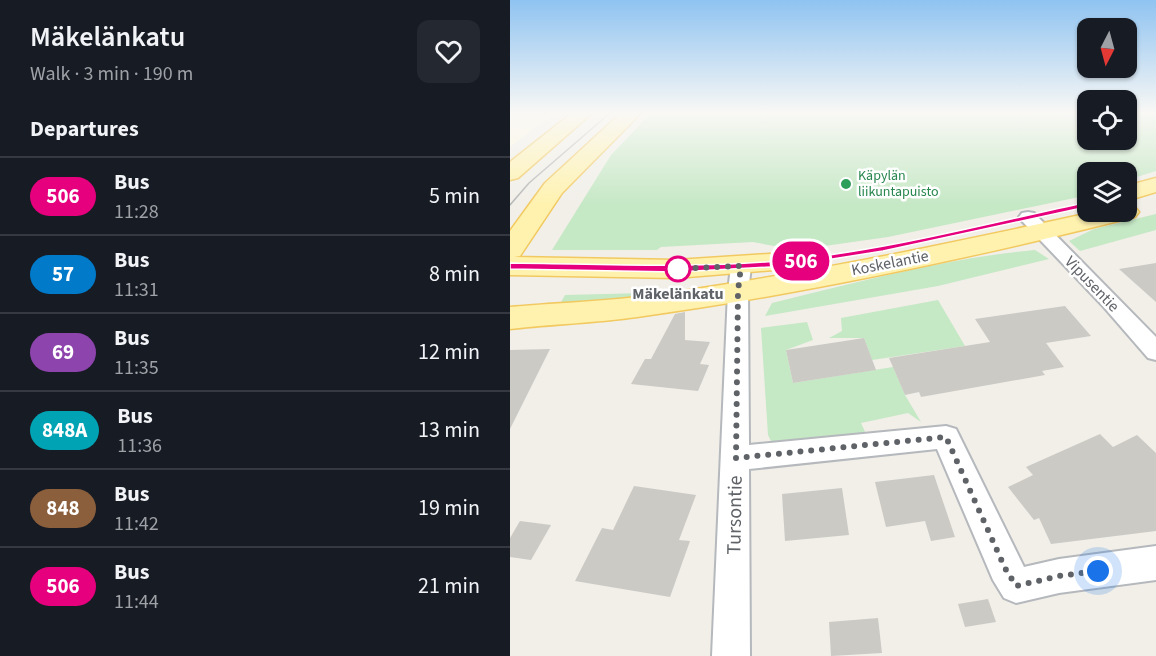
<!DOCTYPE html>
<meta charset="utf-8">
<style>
:root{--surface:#171b24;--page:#242831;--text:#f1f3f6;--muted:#9ea1a6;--line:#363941}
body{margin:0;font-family:"Source Sans 3",sans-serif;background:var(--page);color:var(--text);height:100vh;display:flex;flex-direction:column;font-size:22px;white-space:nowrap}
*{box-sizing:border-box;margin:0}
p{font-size:20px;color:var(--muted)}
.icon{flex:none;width:33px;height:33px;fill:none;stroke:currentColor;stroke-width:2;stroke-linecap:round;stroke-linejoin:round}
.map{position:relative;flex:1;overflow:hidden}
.details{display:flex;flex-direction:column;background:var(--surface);width:510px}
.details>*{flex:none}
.badge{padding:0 12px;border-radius:20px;font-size:21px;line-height:39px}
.needle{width:39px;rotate:186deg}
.tools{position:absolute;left:567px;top:18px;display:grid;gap:12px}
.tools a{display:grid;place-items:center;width:60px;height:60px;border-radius:12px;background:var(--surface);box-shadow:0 2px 4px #0004;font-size:30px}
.you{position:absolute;width:30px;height:30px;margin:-15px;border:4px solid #fff;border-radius:50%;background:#1a73e8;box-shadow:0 0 0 9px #1a73e833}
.map>.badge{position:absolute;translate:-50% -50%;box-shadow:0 0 0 3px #fff}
h2{padding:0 30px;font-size:22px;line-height:54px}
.round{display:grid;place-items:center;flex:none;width:63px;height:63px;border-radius:12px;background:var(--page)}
.overview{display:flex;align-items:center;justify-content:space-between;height:102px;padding:0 30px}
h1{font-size:28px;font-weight:600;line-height:45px}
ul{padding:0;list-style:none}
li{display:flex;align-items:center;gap:18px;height:78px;padding:0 30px;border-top:2px solid var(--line)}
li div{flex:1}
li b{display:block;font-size:22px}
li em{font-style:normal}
li .badge{min-width:66px;font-weight:700;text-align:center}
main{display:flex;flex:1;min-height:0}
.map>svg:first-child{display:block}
</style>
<main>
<section class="details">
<div class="overview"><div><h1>Mäkelänkatu</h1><p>Walk · 3 min · 190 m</p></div><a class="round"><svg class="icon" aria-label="heart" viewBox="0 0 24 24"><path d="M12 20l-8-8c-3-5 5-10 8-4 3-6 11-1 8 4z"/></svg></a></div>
<h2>Departures</h2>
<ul>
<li><span class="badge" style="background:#e6007e;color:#fff">506</span><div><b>Bus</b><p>11:28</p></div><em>5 min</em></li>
<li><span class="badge" style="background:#007ac9;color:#fff">57</span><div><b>Bus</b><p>11:31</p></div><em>8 min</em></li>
<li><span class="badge" style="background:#8e44ad;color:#fff">69</span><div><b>Bus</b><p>11:35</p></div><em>12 min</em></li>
<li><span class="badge" style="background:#00a3b4;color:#fff">848A</span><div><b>Bus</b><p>11:36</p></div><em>13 min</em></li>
<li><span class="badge" style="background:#8b5e3c;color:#fff">848</span><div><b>Bus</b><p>11:42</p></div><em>19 min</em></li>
<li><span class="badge" style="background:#e6007e;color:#fff">506</span><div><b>Bus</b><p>11:44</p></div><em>21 min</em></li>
</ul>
</section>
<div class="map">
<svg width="646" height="656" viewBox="0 0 646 656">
<rect width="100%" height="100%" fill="#f1efe8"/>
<!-- commercial -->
<polygon fill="#fef7e0" points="0,113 45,113 0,147"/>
<!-- green -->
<g fill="#c5e8c5">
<polygon points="141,113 577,113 578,140 616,140 617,113 646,113 646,171 617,180 616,172 578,172 577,195 574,196 378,237 286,250 243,242 151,247 147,250 42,250 101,155"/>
<polygon points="646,214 646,230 570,251 559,241 584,229"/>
<path d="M525,250L539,259L428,286L255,316L262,303C349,282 436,258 525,250Z"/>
<polygon points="135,293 133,297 50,304 55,295"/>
<polygon points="428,300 455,346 362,360 354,338 319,338 332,331 331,318"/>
<polygon points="297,322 303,340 276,350 283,383 383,367 395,395 411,422 398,413 351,423 356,434 262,443 258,435 251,328"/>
</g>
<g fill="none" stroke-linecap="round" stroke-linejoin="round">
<!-- stream -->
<polygon fill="#aadaff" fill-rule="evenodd" points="527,113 578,115 578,117 529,114"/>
</g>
<!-- building -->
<g fill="#cccac5">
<polygon points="646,263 646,302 609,269"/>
<polygon points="555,306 581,336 536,343 554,367 532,371 535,375 411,397 409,392 395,395 379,358 480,342 465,319"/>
<polygon points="175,312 175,340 200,342 190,364 199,365 188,391 121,384 135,359 141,359 165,314"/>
<polygon points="354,338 366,370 283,383 276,350"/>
<polygon points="40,349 0,429 0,350"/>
<polygon points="590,434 603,447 627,435 646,453 646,531 541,544 529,518 524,520 498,487 523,475 516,467"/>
<polygon points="424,475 445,537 421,541 415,521 376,527 365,482"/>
<polygon points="124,486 186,495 169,540 180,541 160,597 65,581 92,528 103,530"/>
<polygon points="332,488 339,535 275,541 272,494"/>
<polygon points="10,521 41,525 21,560 0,557 0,538"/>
<polygon points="478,599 486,622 455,627 448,604"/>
<polygon points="368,618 372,653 321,656 319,622"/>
</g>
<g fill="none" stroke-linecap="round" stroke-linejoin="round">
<!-- street casing -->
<g stroke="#b5b8bc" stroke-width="4">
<g id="street">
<polygon points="518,212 524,213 646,337 646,360 638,358 592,305 512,221 509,217 512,213"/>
<polygon points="231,260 238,262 241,266 238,292 239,445 436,426 446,429 514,567 549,559 646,546 646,580 549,593 506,603 494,598 483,580 427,449 239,469 240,656 202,656 218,292 221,266 224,262"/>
</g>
</g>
<!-- primary casing -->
<g stroke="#f2c960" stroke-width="3">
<g id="primary">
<polygon points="62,113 82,113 8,178 0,180 0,162"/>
<polygon points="111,113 131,113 52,193 10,256 4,257 166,260 289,252 299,255 303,261 299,267 166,278 0,275 0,231 35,183"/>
<polygon points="646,178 646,192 616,201 616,186"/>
<path d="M616,205L625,207L629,212L625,217C461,258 294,294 127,317C85,323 42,324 0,329V307C42,303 85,302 127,297C281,277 433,245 584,212H616Z"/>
</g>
</g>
<!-- street -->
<use href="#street" fill="#fff" fill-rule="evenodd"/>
<!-- primary -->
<use href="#primary" fill="#fff2af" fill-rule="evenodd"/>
<!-- tram -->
<polyline stroke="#b6b7b8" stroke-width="1.5" points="0,205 19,183 100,113"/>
</g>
<!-- sky -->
<linearGradient id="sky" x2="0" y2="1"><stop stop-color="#8fc3f1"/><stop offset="0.55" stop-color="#f9f8f5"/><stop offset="1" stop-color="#f9f8f5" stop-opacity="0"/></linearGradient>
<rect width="646" height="205" fill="url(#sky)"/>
<!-- line -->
<path fill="#e6007e" stroke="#fff" stroke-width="1.5" d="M578,202L581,203V206L373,251L278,266L166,272L0,269V263C92,264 186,269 278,260C379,250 479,223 578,202Z"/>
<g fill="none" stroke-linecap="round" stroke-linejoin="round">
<!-- walk -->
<polyline stroke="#5f6368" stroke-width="6" stroke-dasharray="0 10.8" points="168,269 166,269 231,266 228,291 226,458 436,437 495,568 506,586 549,576 588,571"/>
</g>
<!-- markers -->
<circle fill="#2e9e5b" stroke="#fff" stroke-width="2" cx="336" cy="184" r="6"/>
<circle fill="#fff" stroke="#e6007e" stroke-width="3" cx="168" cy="269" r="12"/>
<g text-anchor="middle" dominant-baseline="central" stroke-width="5" stroke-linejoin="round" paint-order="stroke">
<!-- far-leisure labels -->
<g font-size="14" fill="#27864d" stroke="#fff" text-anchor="start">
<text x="348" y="176">Käpylän<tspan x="348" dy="16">liikuntapuisto</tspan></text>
</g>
<!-- street labels -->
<g font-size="16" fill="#5f6368" stroke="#fff">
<text transform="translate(380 263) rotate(-11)">Koskelantie</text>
<text transform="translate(582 284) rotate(46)">Vipusentie</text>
</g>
<!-- stop labels -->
<g font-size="16" font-weight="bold" fill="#5f6368" stroke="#fff">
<text x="168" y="294">Mäkelänkatu</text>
</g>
<!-- near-street labels -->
<g font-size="20" fill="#5f6368" stroke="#fff">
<text transform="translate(225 515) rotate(-89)">Tursontie</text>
</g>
</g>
</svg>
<div class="tools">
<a><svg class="needle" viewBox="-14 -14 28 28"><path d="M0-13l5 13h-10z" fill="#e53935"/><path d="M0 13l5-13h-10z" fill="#9ea1a6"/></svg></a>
<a><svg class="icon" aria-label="locate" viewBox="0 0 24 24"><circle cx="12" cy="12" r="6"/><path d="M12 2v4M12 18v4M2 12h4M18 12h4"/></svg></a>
<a><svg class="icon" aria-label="layers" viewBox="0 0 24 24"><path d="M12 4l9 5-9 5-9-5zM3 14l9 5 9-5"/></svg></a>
</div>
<div class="you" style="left:588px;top:571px"></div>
<b class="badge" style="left:291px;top:261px;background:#e6007e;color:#fff">506</b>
</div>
</main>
